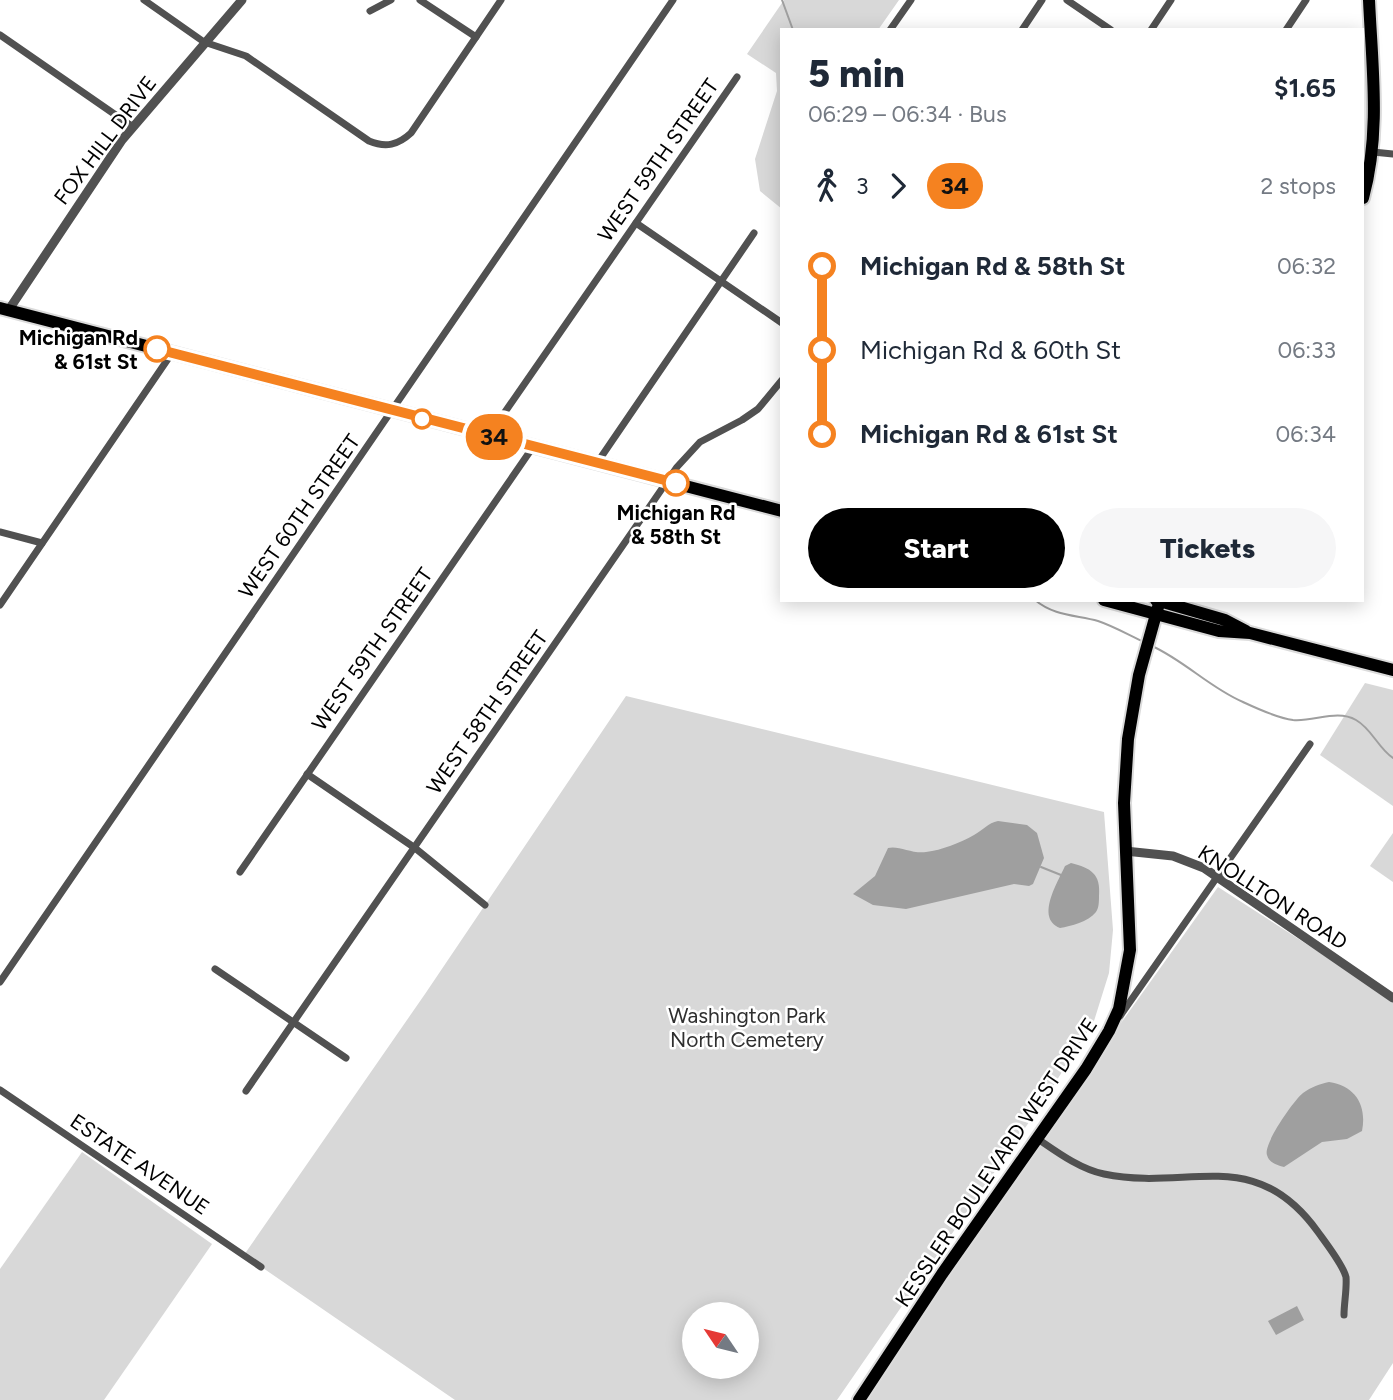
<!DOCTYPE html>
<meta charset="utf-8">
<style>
:root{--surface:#fff;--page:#f6f6f7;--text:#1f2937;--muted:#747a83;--accent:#000}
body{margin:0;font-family:Figtree,sans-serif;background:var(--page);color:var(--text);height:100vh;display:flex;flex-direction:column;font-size:26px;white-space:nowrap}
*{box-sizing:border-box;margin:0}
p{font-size:23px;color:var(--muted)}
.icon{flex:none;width:38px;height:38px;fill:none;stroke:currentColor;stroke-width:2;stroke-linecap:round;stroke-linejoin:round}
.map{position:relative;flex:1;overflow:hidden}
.details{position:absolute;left:780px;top:28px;width:584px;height:574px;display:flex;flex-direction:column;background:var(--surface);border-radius:0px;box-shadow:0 4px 18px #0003}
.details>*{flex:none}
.badge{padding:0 14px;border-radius:23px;font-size:24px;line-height:46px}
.needle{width:46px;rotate:305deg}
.tools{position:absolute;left:682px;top:1302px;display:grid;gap:14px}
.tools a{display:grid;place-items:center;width:77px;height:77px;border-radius:50%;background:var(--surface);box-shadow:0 4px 18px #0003;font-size:35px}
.map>.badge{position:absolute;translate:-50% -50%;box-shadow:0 0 0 4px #fff}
.legs{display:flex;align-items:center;gap:10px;height:77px;padding:0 28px;font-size:23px}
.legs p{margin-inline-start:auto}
.head{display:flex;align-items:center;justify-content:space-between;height:119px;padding:0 28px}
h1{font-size:38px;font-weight:800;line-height:52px}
.button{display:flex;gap:14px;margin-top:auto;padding:14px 28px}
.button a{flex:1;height:80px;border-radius:42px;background:var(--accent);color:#fff;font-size:28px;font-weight:800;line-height:80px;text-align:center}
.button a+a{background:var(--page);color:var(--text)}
ul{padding:0 28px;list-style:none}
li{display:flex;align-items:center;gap:24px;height:84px;font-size:26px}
li i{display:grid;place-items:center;width:10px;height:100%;margin:0 9px;background:currentColor}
li i::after{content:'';width:18px;height:18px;margin:-9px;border:5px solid;border-radius:50%;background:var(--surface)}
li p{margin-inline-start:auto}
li:first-child i{background:linear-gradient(#0000 50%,currentColor 0)}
li:last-child i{background:linear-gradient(currentColor 50%,#0000 0)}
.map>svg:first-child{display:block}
</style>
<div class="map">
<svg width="1393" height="1400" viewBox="0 0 1393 1400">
<rect width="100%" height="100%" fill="#fff"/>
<!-- green -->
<g fill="#d8d8d8" fill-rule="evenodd">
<polygon points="784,0 899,0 878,30 782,30 782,209 760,191 755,159 777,91 776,73 747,54"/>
<polygon points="1365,683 1393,690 1393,806 1320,755"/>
<path d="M626,696L1104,812L1113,930L1109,973L1094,1021L1045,1099L837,1400H455L244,1255L425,994ZM695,1314H747V1367H695Z"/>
<polygon points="1393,833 1393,882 1370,866"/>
<polygon points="1218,887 1393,1000 1393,1363 1369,1400 859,1400 942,1274"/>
<polygon points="82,1152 212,1244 104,1400 0,1400 0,1269"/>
</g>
<!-- water -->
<g fill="#9f9f9f">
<path d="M998,821L1027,825L1037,833L1044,858L1033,884L1029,886L1014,884L906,909L873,905L853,894L875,876L888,848C898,845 912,854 926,852C942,850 960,843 974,835C983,830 988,823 998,821Z"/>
<path d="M1071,863C1091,868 1101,874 1099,896C1099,901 1099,908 1096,912C1088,922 1071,926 1060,928C1035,918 1058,882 1065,866Z"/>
<path d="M1329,1082C1356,1086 1367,1106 1362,1131L1347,1139L1322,1142L1284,1167C1277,1165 1269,1163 1267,1155C1263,1144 1294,1100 1303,1093C1311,1087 1320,1084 1329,1082Z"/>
<polygon points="1297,1306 1304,1320 1276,1335 1268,1321"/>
</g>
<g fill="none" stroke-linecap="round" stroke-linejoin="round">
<!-- stream -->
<g stroke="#9f9f9f" stroke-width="2">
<polyline points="782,0 793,30"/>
<path d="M1035,600C1054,616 1076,615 1098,621C1113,626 1129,635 1144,642"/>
<path d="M1152,646C1185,661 1210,688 1243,702C1258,709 1277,718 1293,720C1314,722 1337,709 1356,720C1372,729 1378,748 1393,758"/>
<polyline points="1041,867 1061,875"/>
</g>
<!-- primary casing -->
<g stroke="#dbdbdb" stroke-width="16">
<g id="primary">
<path d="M1363,198C1381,132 1372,67 1369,0"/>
<polyline points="0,308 782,511"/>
<polyline points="1104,600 1219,631 1250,633 1393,670"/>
<polyline points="1156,600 1225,620 1246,631"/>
<polyline points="859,1400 942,1274 1086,1069 1109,1031 1119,1009 1130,950 1124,803 1128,739 1139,675 1160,600"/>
</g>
</g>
<!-- minor -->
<g stroke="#515151" stroke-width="7">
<path d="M144,0L204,42L246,56L369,141C386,148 398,145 411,133L501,0"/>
<polyline points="420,0 476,37"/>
<polyline points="1067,0 1111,30"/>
<polyline points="370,11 391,0"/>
<polyline points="890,30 911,0"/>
<polyline points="1022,30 1042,0"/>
<polyline points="1151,30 1171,0"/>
<polyline points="1286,30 1306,0"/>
<polyline points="0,35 133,127"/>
<polyline points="1373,152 1393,154"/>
<polyline points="636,223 782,323"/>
<polyline points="489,435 737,77"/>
<polyline points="597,463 754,233"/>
<polyline points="0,532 42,543"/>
<polyline points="0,605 172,353"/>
<polyline points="307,774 415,848 485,905"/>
<polyline points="240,872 533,447"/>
<polyline points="215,969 346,1058"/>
<polyline points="0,982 673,0"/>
<polyline points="1120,1016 1310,744"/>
<polyline points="0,1090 261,1267"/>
<polyline points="246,1091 677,467 700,442 742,420 758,409 782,380"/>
<path d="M1038,1139C1057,1152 1080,1169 1104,1174C1189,1192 1254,1143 1318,1232C1326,1243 1343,1265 1346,1277C1347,1289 1344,1303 1344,1315"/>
</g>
<!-- tertiary -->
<g stroke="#515151" stroke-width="9">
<polyline points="8,311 122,140 242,0"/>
<polyline points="1125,851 1173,856 1204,868 1393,998"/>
</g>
<!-- primary -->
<use href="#primary" stroke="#000" stroke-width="12"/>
</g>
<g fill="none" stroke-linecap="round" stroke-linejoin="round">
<!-- line-1 casing -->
<g stroke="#fff" stroke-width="16">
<polyline id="line-1" points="157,349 676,483"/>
</g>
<!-- line-1 -->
<use href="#line-1" stroke="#f58220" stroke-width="10"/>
</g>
<!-- markers -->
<g fill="#fff" stroke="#f58220" stroke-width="3.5">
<circle cx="157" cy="349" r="12"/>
<circle cx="422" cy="419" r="9"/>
<circle cx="676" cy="483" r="12"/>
</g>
<g text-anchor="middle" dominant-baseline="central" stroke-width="5" stroke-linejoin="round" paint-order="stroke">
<!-- street labels -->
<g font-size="21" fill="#000" stroke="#fff">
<text transform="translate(105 140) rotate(-53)">FOX HILL DRIVE</text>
<text transform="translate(658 160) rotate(-55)">WEST 59TH STREET</text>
<text transform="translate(299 516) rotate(-55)">WEST 60TH STREET</text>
<text transform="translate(372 649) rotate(-55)">WEST 59TH STREET</text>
<text transform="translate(487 712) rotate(-55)">WEST 58TH STREET</text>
<text transform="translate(1273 897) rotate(33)">KNOLLTON ROAD</text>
<text transform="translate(996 1162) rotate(-56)">KESSLER BOULEVARD WEST DRIVE</text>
<text transform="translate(140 1164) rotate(34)">ESTATE AVENUE</text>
</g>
<!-- stop labels -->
<g font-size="21" font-weight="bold" fill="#000" stroke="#fff" text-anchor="end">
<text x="138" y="337">Michigan Rd<tspan x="138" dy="24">&amp; 61st St</tspan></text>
<text x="676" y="512" text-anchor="middle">Michigan Rd<tspan x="676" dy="24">&amp; 58th St</tspan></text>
</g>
<!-- park labels -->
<g font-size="21" fill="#2f2f2f" stroke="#fff">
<text x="747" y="1015">Washington Park<tspan x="747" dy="24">North Cemetery</tspan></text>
</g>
</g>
</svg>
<div class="tools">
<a><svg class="needle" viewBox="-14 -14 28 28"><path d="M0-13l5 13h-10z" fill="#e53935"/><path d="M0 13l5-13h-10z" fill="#747a83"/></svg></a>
</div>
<b class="badge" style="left:494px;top:437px;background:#f58220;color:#111">34</b>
<section class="details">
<div class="head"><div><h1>5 min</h1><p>06:29 – 06:34 · Bus</p></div><b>$1.65</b></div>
<div class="legs"><svg class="icon" aria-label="walk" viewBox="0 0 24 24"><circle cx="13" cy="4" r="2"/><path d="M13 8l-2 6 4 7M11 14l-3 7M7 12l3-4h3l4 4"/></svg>3<svg class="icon" aria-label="forward" viewBox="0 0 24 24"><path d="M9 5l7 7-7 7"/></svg><b class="badge" style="background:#f58220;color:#111">34</b><p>2 stops</p></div>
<ul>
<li><i style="color:#f58220"></i><b>Michigan Rd &amp; 58th St</b><p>06:32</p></li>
<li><i style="color:#f58220"></i><span>Michigan Rd &amp; 60th St</span><p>06:33</p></li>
<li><i style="color:#f58220"></i><b>Michigan Rd &amp; 61st St</b><p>06:34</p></li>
</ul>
<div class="button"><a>Start</a><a>Tickets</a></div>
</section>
</div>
